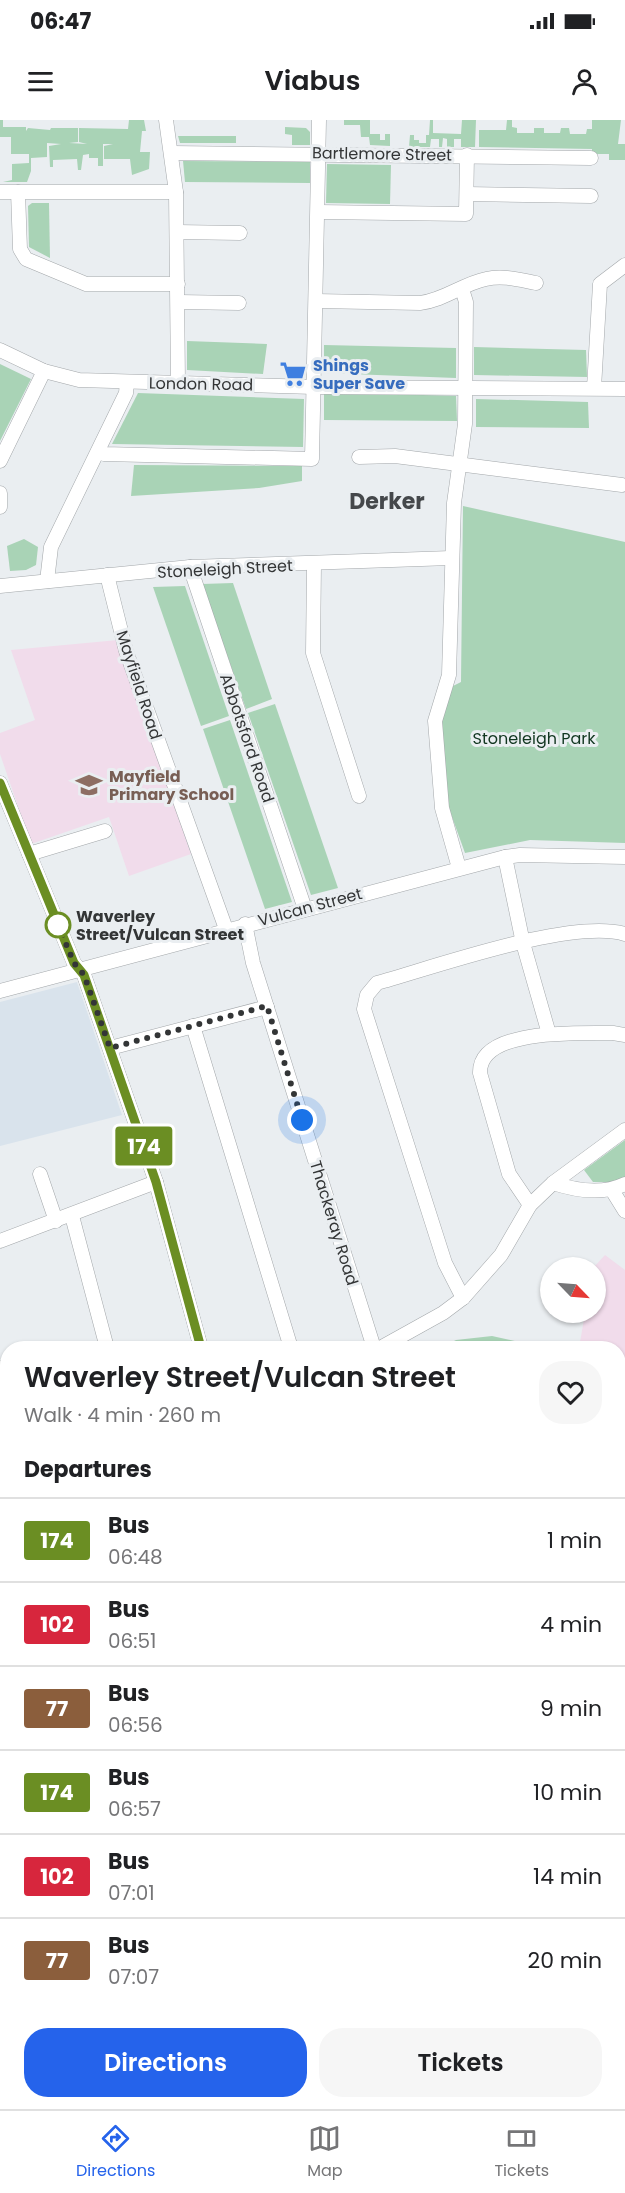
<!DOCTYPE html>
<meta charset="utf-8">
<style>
:root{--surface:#fff;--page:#f6f6f6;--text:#202124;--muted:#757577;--line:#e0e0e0;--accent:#2563eb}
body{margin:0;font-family:Poppins,sans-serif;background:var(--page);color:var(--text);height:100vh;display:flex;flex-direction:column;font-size:22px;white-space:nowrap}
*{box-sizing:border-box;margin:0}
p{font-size:20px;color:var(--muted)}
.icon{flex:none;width:33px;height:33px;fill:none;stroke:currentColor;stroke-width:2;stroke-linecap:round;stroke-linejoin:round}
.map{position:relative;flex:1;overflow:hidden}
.drawer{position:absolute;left:0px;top:1221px;width:626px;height:768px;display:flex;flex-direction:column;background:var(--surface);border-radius:24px 24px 0 0;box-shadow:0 2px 4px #0004}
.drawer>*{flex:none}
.badge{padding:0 12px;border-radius:4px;font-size:21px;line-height:39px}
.needle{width:39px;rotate:115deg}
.controls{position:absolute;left:540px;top:1137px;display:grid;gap:12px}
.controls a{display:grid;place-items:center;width:66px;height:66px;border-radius:50%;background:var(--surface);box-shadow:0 2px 4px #0004;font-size:30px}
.you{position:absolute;width:30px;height:30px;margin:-15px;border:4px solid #fff;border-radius:50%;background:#1a73e8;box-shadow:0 0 0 9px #1a73e833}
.map>.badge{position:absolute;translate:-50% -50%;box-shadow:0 0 0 3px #fff}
h2{padding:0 24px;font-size:22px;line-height:54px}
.round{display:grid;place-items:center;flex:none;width:63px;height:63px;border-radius:24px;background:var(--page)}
.overview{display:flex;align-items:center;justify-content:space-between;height:102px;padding:0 24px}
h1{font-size:28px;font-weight:600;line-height:45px}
.button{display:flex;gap:12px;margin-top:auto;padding:12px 24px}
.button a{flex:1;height:69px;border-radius:24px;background:var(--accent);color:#fff;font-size:24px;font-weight:600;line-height:69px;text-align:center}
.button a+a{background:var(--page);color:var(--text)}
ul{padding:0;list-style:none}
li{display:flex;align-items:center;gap:18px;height:84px;padding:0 24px;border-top:2px solid var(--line)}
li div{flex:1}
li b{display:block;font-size:22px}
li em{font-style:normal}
li .badge{min-width:66px;font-weight:700;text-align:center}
.status{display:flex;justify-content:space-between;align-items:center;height:42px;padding:0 30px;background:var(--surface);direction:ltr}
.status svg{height:16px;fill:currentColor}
header{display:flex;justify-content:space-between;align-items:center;height:78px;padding:0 24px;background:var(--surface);font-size:27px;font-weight:600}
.tabs{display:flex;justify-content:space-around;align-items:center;height:84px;border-top:2px solid var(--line);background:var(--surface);font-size:16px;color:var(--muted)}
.tabs a{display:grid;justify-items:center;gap:3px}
.tabs .on{color:var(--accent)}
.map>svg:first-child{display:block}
</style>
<div class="status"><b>06:47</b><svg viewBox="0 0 49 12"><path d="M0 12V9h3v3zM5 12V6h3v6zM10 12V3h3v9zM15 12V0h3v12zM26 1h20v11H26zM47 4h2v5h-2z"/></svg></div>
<header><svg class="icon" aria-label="menu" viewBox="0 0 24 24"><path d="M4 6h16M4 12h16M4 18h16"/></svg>Viabus<svg class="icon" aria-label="person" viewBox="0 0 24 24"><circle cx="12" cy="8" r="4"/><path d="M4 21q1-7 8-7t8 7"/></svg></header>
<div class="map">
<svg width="625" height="1989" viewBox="0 0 625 1989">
<rect width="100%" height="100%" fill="#eaeef1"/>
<!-- built -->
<g fill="#d9e3ec">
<polygon points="77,862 122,995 0,1026 0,882"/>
<polygon points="625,1410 625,1506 618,1507 618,1412"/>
</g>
<!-- education -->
<g fill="#f1dceb">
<polygon points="118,520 191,734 129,756 109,697 31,724 0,634 0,613 35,600 11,530"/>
<polygon points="605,1135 625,1150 625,1277 618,1272 618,1228 579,1228 585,1193 596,1192 594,1147"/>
</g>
<!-- green -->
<g fill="#a9d3b6">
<polygon points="0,0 3,0 3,7 26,7 26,11 28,8 50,10 51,8 78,8 78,22 69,23 87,24 79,22 79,8 128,9 129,0 144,0 146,11 142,11 140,32 150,32 149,49 132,55 130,39 104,39 104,26 113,24 103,24 103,46 98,46 98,38 89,38 89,34 83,35 81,50 78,50 77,39 53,40 53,47 50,47 49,26 61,24 47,23 47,37 31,38 31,51 27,62 3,62 12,60 12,44 29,43 29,34 11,34 11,17 0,17"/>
<polygon points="344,0 370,0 370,14 380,14 380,20 385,20 385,14 390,14 390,26 370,25 369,17 361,17 360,5 344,5"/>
<polygon points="430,0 433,0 433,13 461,14 462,0 476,0 475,27 461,27 461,19 454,19 454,27 447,27 447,19 443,18 442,27 439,27 439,19 431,19 430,27 409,27 410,15 414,15 414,20 419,20 419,23 426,23 426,15 429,15"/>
<polygon points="507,0 512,0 512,7 517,8 517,13 534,13 534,8 544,8 544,13 560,13 561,8 569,8 570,14 586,14 587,9 592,9 592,0 621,0 618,24 625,24 625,40 609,40 609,34 592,34 592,29 479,27 479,10 506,10"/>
<polygon points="285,7 306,8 310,12 310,25 292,25 292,15 285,14"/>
<polygon points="178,16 236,16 236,23 180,23"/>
<polygon points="183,41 310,42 310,63 185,62"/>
<polygon points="327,44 391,45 390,84 326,83"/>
<polygon points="32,83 49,83 50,138 29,127 28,86"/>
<polygon points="187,221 267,224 263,254 187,250"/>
<polygon points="324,225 456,228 456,258 324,253"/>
<polygon points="474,227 586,230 587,257 474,255"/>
<polygon points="0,244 31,259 0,321"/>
<polygon points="324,272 456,276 457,301 324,300"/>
<polygon points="138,273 304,279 303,327 112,324"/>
<polygon points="476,279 588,282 589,308 476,307"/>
<polygon points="134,345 302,346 302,361 259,368 131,376"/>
<polygon points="463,386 625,422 625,723 530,720 465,733 447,683 440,599 451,567 461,562"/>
<polygon points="24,419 38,427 36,445 26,450 10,451 7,426"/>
<polygon points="233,463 272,579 246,589 202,464"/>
<polygon points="185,466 229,596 201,606 153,467"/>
<polygon points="275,584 338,768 311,775 248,593"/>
<polygon points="230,600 292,782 265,789 203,609"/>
<polygon points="625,1020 625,1058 610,1062 593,1062 584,1050"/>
<polygon points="492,1216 546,1228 440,1228 456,1220"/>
<polygon points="618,1272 625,1277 625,1381 618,1383"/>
<polygon points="625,1506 625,1989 589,1989 590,1982 618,1982 618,1507"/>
</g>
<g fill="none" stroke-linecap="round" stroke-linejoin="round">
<!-- minor casing -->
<g stroke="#a3a7aa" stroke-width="15">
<g id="minor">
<polyline points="166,0 176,72 178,263"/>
<polyline points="172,33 591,38"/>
<polyline points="0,72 176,72"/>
<polyline points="18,72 20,129 26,139 86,164 178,164"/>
<polyline points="467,74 591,76"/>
<polyline points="318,92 466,94 467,35"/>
<polyline points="177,112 240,113"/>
<path d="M316,181L420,183C445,180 462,164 486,159C503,155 520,160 536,163"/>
<polyline points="179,182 239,183"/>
<polyline points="0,230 44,251 79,260 314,267 625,269"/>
<polyline points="594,268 600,164 625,145"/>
<polyline points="98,332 104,334 312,339 319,0"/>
<polyline points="359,337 395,336 622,365"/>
<polyline points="0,341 44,251"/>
<polyline points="0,373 0,387"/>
<polyline points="314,444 313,533 359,676"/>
<polyline points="190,447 305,789"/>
<polyline points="107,455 126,531 226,809"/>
<polyline points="47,461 51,427 126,273 127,262"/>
<polyline points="0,466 190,447 451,438"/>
<polyline points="0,663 74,843 84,855 156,1062 201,1228"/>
<polyline points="29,734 105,711"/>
<polyline points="505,737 523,823 549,914"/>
<polyline points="459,748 442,688 435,601 449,555 454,383 465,304 466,182 462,169"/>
<polyline points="245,804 253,843 374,1228"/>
<polyline points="0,871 505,737 520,735 625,737"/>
<polyline points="193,906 291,1228"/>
<polyline points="110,928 267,887"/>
<polyline points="40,1054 56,1101"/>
<path d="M553,1063C577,1071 602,1075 625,1064"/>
<polyline points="612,1070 625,1091"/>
<path d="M530,1085L509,1054L480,953C479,907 582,914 613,913L625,915"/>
<polyline points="72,1096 107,1228"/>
<polyline points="0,1121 156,1062"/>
<path d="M463,1178L445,1143L364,889L367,875L377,863C435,847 572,798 625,814"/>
<polyline points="380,1228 443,1193 463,1178 501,1135 530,1085 553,1063 625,1010"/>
<polyline points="0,1248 8,1268"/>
<polyline points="618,1409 625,1407"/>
<polyline points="0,1498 8,1492"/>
<polyline points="0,1589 8,1584"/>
<polyline points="0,1696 8,1695"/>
<polyline points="0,1918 8,1918"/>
<polyline points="106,1982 107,1989"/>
<polyline points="278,1982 285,1989"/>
<polyline points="149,1989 184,1982"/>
</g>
</g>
<!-- primary casing -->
<g stroke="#a3a7aa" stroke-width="21">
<g id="primary">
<polyline points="0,1518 8,1528"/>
<polyline points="383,1982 389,1989"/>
</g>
</g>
<!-- minor -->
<use href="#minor" stroke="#fff" stroke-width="14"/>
<!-- primary -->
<use href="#primary" stroke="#fff" stroke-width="20"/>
</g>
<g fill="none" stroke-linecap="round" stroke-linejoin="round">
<!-- line casing -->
<g stroke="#fff" stroke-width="14">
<polyline id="line" points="0,663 74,843 84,855 156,1062 201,1228"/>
</g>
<!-- line -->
<use href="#line" stroke="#6b8e23" stroke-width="9"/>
<!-- walk -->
<polyline stroke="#333536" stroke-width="6" stroke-dasharray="0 10.8" points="58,805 74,843 84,855 110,928 267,886 302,1000"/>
</g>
<!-- icons -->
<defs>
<g id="supermarket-bare" transform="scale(2.07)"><path d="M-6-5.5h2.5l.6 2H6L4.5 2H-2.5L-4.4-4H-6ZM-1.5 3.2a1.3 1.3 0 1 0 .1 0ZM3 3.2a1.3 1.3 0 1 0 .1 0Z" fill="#3f7fe0" stroke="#eaeef1" stroke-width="2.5" paint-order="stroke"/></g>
<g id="school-bare" transform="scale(2.07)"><path d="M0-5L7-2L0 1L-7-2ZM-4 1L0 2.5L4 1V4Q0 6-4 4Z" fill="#8d6e63" stroke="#eaeef1" stroke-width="2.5" paint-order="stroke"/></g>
</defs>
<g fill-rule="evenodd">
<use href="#supermarket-bare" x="293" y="254"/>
<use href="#school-bare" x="89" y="665"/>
</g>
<!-- markers -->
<circle fill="#fff" stroke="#6b8e23" stroke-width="3" cx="58" cy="805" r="12"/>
<g text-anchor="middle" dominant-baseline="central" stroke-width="6" stroke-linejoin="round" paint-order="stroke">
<!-- street labels -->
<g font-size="16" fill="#333536" stroke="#eaeef1">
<text transform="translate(382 34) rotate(1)">Bartlemore Street</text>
<text transform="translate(201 264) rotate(1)">London Road</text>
<text transform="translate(225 449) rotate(-3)">Stoneleigh Street</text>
<text transform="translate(139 565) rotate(72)">Mayfield Road</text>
<text transform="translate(247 618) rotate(71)">Abbotsford Road</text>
<text transform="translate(310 787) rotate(-15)">Vulcan Street</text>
<text transform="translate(334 1103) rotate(73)">Thackeray Road</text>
</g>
<!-- shop labels -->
<g font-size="16" font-weight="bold" fill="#366cbe" stroke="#eaeef1" text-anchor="start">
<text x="313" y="245">Shings<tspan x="313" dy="18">Super Save</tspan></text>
</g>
<!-- park labels -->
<g font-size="16" fill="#113620" stroke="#eaeef1">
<text x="534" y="618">Stoneleigh Park</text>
</g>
<!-- education labels -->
<g font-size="16" font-weight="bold" fill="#785e54" stroke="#eaeef1" text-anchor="start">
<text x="109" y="656">Mayfield<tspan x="109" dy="18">Primary School</tspan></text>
</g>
<!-- stop labels -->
<g font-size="16" font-weight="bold" fill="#333536" stroke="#eaeef1" text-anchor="start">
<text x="76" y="796">Waverley<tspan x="76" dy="18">Street/Vulcan Street</tspan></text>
</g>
<!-- district labels -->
<g font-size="22" font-weight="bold" fill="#45484b" stroke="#eaeef1">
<text x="387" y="381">Derker</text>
</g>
</g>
</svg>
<div class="controls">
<a><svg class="needle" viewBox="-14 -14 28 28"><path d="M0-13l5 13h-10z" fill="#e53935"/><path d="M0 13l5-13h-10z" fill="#757577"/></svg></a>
</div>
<div class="you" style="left:302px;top:1000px"></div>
<b class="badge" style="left:144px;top:1026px;background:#6b8e23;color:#fff">174</b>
<section class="drawer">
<div class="overview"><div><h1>Waverley Street/Vulcan Street</h1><p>Walk · 4 min · 260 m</p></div><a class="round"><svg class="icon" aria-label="heart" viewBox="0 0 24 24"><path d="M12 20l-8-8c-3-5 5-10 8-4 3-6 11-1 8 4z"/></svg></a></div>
<h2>Departures</h2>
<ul>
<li><span class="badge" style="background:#6b8e23;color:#fff">174</span><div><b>Bus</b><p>06:48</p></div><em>1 min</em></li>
<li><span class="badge" style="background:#d7263d;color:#fff">102</span><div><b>Bus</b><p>06:51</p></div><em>4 min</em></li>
<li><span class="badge" style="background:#8b5e3c;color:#fff">77</span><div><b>Bus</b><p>06:56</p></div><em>9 min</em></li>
<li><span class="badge" style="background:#6b8e23;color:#fff">174</span><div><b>Bus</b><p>06:57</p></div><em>10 min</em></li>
<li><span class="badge" style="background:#d7263d;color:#fff">102</span><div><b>Bus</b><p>07:01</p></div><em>14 min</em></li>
<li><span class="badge" style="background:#8b5e3c;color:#fff">77</span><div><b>Bus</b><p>07:07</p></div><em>20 min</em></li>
</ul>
<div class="button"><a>Directions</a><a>Tickets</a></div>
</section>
</div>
<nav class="tabs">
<a class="on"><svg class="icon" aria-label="directions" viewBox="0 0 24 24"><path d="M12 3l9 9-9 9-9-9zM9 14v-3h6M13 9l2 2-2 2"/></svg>Directions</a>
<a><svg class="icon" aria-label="map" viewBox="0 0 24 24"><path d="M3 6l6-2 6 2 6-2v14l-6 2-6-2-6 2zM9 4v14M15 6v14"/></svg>Map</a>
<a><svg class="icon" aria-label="tickets" viewBox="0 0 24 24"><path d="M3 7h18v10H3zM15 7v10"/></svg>Tickets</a>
</nav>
